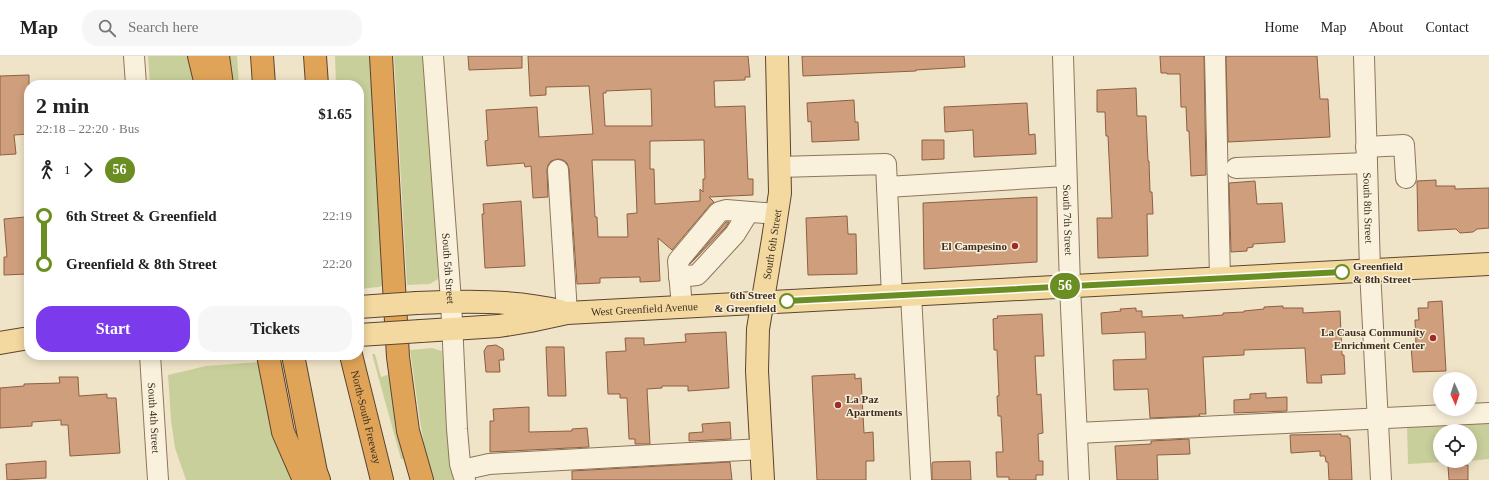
<!DOCTYPE html>
<meta charset="utf-8">
<style>
:root{--surface:#fff;--page:#f6f6f6;--text:#222;--muted:#767676;--line:#e0e0e0;--accent:#7c3aed}
body{margin:0;font-family:Georgia,serif;background:var(--page);color:var(--text);height:100vh;display:flex;flex-direction:column;font-size:15px;white-space:nowrap}
*{box-sizing:border-box;margin:0}
p{font-size:13px;color:var(--muted)}
.icon{flex:none;width:22px;height:22px;fill:none;stroke:currentColor;stroke-width:2;stroke-linecap:round;stroke-linejoin:round}
.map{position:relative;flex:1;overflow:hidden}
.panel{position:absolute;left:24px;top:24px;width:340px;height:280px;display:flex;flex-direction:column;background:var(--surface);border-radius:16px;box-shadow:0 2px 10px #0003}
.panel>*{flex:none}
.badge{padding:0 8px;border-radius:13px;font-size:14px;line-height:26px}
.needle{width:26px;rotate:177deg}
.tools{position:absolute;left:1433px;top:316px;display:grid;gap:8px}
.tools a{display:grid;place-items:center;width:44px;height:44px;border-radius:50%;background:var(--surface);box-shadow:0 2px 10px #0003;font-size:20px}
.map>.badge{position:absolute;translate:-50% -50%;box-shadow:0 0 0 2px #fff}
.legs{display:flex;align-items:center;gap:6px;height:44px;padding:0 12px;font-size:13px}
.legs p{margin-inline-start:auto}
.head{display:flex;align-items:center;justify-content:space-between;height:68px;padding:0 12px}
h1{font-size:22px;font-weight:800;line-height:30px}
.cta{display:flex;gap:8px;margin-top:auto;padding:8px 12px}
.cta a{flex:1;height:46px;border-radius:16px;background:var(--accent);color:#fff;font-size:16px;font-weight:800;line-height:46px;text-align:center}
.cta a+a{background:var(--page);color:var(--text)}
ul{padding:0 12px;list-style:none}
li{display:flex;align-items:center;gap:14px;height:48px;font-size:15px}
li i{display:grid;place-items:center;width:6px;height:100%;margin:0 5px;background:currentColor}
li i::after{content:'';width:10px;height:10px;margin:-5px;border:3px solid;border-radius:50%;background:var(--surface)}
li p{margin-inline-start:auto}
li:first-child i{background:linear-gradient(#0000 50%,currentColor 0)}
li:last-child i{background:linear-gradient(currentColor 50%,#0000 0)}
header{display:flex;align-items:center;gap:24px;box-sizing:border-box;height:56px;padding:0 20px;background:var(--surface);border-bottom:1px solid var(--line)}
header strong{font-size:19px}
nav{display:flex;gap:22px;margin-inline-start:auto;font-size:14px}
.search{width:280px;height:36px;background:var(--page);display:flex;align-items:center;gap:10px;box-sizing:border-box;padding:0 14px;border-radius:16px;color:var(--muted);font-size:15px}
.map>svg:first-child{display:block}
</style>
<header>
<strong>Map</strong>
<div class="search"><svg class="icon" aria-label="search" viewBox="0 0 24 24"><circle cx="10" cy="10" r="6"/><path d="M15 15l6 6"/></svg>Search here</div>
<nav><a>Home</a><a>Map</a><a>About</a><a>Contact</a></nav>
</header>
<div class="map">
<svg width="1489" height="424" viewBox="0 0 1489 424">
<rect width="100%" height="100%" fill="#f0e4c8"/>
<!-- green -->
<g fill="#c9cf9b">
<polygon points="148,0 195,0 201,29 150,29"/>
<polygon points="226,0 237,0 239,29 231,29"/>
<polygon points="335,0 372,0 384,229 379,231 359,233 359,29 336,29"/>
<polygon points="394,0 426,0 438,223 430,228 407,229"/>
<polygon points="432,292 442,295 447,365 458,424 430,424 420,365 410,294"/>
<polygon points="372,298 375,298 381,321 390,318 406,403 401,403"/>
<polygon points="261,306 291,424 186,424 175,392 171,364 168,319 206,310"/>
<polygon points="1489,364 1489,403 1470,405 1470,375 1440,375 1440,405 1463,405 1408,408 1407,368"/>
</g>
<!-- building -->
<g fill="#cf9f7d" stroke="#8d5f41" fill-rule="evenodd">
<polygon points="468,0 522,0 522,12 469,14"/>
<path d="M528,0H748L750,21H745V24L714,25L715,51L745,50L748,123H753V139L709,141L714,146L710,149L672,194L658,182L660,225L640,226V221L600,222V227L577,228L569,113L567,107L563,104L558,103L551,105L548,109L547,114L548,141L533,142L531,110L525,111L524,107L487,110L485,85L488,84L486,54L537,51L539,81L593,78L589,30L546,31V39L530,40ZM651,33L652,70H605L603,37H606V35ZM704,84L705,123H703V136L700,133V145L655,148L654,113H650V85ZM592,104H635L637,157L627,158L628,181H598L597,161H595Z"/>
<polygon points="802,0 964,0 965,11 916,14 916,15 803,20"/>
<polygon points="1160,0 1204,0 1206,119 1191,120 1189,75 1187,75 1186,51 1181,51 1180,18 1167,18 1167,17 1161,17"/>
<polygon points="1226,0 1317,0 1320,43 1328,43 1330,81 1228,86"/>
<polygon points="29,19 29,78 14,79 16,98 0,99 0,20"/>
<polygon points="1136,32 1137,60 1146,60 1148,105 1149,105 1150,136 1152,136 1153,158 1147,158 1148,200 1098,202 1097,162 1112,162 1108,80 1106,80 1105,56 1097,56 1097,34"/>
<polygon points="854,44 855,66 858,66 859,84 812,86 811,65 808,66 807,47"/>
<polygon points="1027,47 1029,79 1035,78 1036,98 974,101 973,74 945,76 944,51"/>
<polygon points="922,84 944,84 944,103 922,104"/>
<polygon points="1436,124 1436,130 1455,130 1455,133 1489,132 1489,172 1477,173 1473,176 1460,177 1456,173 1418,175 1417,125"/>
<polygon points="1255,125 1257,148 1282,147 1285,186 1253,188 1253,191 1247,192 1247,195 1231,196 1229,127"/>
<polygon points="1037,141 1037,206 924,213 923,147"/>
<polygon points="521,145 525,210 485,212 482,158 484,158 483,148"/>
<polygon points="847,160 848,178 856,178 857,218 808,219 806,162"/>
<polygon points="25,161 28,218 4,219 4,201 7,201 4,163"/>
<polygon points="726,166 729,166 726,171 690,208"/>
<polygon points="1442,245 1446,315 1413,316 1411,290 1416,289 1415,264 1419,264 1418,252 1428,252 1428,246"/>
<polygon points="1283,250 1283,252 1303,252 1303,257 1340,255 1342,299 1344,299 1345,318 1321,319 1322,327 1307,327 1305,292 1244,294 1244,299 1203,301 1206,358 1199,358 1200,360 1150,362 1148,333 1114,334 1113,304 1146,303 1145,276 1102,278 1101,257 1121,255 1120,253 1136,252 1136,255 1142,255 1142,261 1183,259 1183,262 1223,259 1223,257 1244,256 1244,255 1264,253 1264,251"/>
<polygon points="1042,258 1044,300 1035,300 1037,339 1041,338 1043,377 1038,378 1039,405 1043,405 1043,419 1036,419 1036,424 1009,424 1009,421 997,421 996,396 1003,396 1001,360 998,360 997,340 999,340 997,294 994,294 993,263 998,262 997,260"/>
<polygon points="726,276 729,332 688,335 688,330 662,330 662,332 647,333 650,388 635,388 635,383 629,383 627,342 620,342 620,338 608,338 606,296 626,295 625,282 644,282 644,289 686,286 685,278"/>
<polygon points="496,289 503,293 504,304 499,304 500,316 486,316 484,295 487,290"/>
<polygon points="546,291 564,291 566,340 548,340"/>
<polygon points="855,318 855,323 861,322 864,377 873,376 874,405 866,405 866,424 817,424 812,320"/>
<polygon points="59,321 78,321 79,340 107,338 107,342 116,342 120,397 70,400 68,369 61,369 61,364 32,366 32,370 0,372 0,332 24,330 24,328 60,327"/>
<polygon points="1266,337 1266,342 1287,341 1287,355 1234,357 1234,344 1250,343 1250,338"/>
<polygon points="529,351 529,376 572,375 572,373 587,372 589,391 490,396 490,365 494,365 493,353"/>
<polygon points="730,366 731,383 689,385 689,377 703,376 702,368"/>
<polygon points="1341,378 1341,380 1348,380 1348,382 1350,382 1352,424 1329,424 1328,406 1326,406 1325,400 1320,400 1320,395 1291,397 1290,379"/>
<polygon points="1189,383 1190,398 1157,399 1158,424 1117,424 1115,390 1151,388 1151,385"/>
<polygon points="46,405 46,422 7,424 6,408"/>
<polygon points="970,405 971,424 932,424 932,407 933,406"/>
<polygon points="730,406 732,424 572,424 572,415"/>
<polygon points="1468,409 1468,424 1449,424 1448,410"/>
</g>
<g fill="none" stroke-linecap="round" stroke-linejoin="round">
<!-- minor casing -->
<g stroke="#8d765c" stroke-width="22">
<g id="minor">
<polyline points="134,0 136,29"/>
<path id="s1" d="M433,0L451,245L457,373L460,408L465,424"/>
<path id="s2" d="M1063,0L1070,230L1079,424"/>
<polyline points="1215,0 1220,222"/>
<path id="s3" d="M1364,0L1370,214L1381,424"/>
<polyline points="1366,91 1404,89 1406,122"/>
<polyline points="779,111 886,108 887,131 1066,120"/>
<polyline points="1236,112 1367,107"/>
<polyline points="558,114 567,257"/>
<polyline points="887,131 892,240"/>
<polyline points="679,221 697,219 700,216 735,178 748,157"/>
<polyline points="911,239 921,424"/>
<polyline points="682,251 678,205 719,156 726,154 777,158"/>
<path id="s4" d="M150,299L158,424"/>
<polyline points="1077,377 1489,357"/>
<polyline points="462,414 489,408 762,393"/>
</g>
</g>
<!-- major casing -->
<g stroke="#5b4430" stroke-width="24">
<g id="major">
<path d="M417,247C465,245 514,244 560,255"/>
<path id="s5" d="M421,275L499,270L530,265L567,257L1489,208"/>
<polyline points="0,287 29,282"/>
<path id="s6" d="M763,424L757,315L758,273L773,183L780,137L777,0"/>
</g>
</g>
<!-- highway casing -->
<g stroke="#5b4430" stroke-width="24">
<g id="highway">
<polyline points="199,0 206,29"/>
<polyline points="218,0 222,29"/>
<polyline points="262,0 264,29"/>
<polyline points="315,0 317,29"/>
<polyline points="381,0 398,301 408,375 422,424"/>
<polyline points="268,299 283,376 304,424"/>
<polyline points="293,299 316,416 319,424"/>
<path id="s7" d="M351,299L382,424"/>
</g>
</g>
<!-- minor -->
<use href="#minor" stroke="#faf1dc" stroke-width="20"/>
<!-- major -->
<use href="#major" stroke="#f3d9a0" stroke-width="22"/>
<!-- highway -->
<use href="#highway" stroke="#e0a458" stroke-width="22"/>
<!-- major-bridge casing -->
<g stroke="#5b4430" stroke-width="24" stroke-linecap="butt">
<g id="major-bridge">
<polyline points="359,251 417,247"/>
<polyline points="359,279 421,275"/>
</g>
</g>
<!-- major-bridge -->
<use href="#major-bridge" stroke="#f3d9a0" stroke-width="22"/>
</g>
<g fill="none" stroke-linecap="round" stroke-linejoin="round">
<!-- line-1 casing -->
<g stroke="#fff" stroke-width="9">
<polyline id="line-1" points="787,245 1342,216"/>
</g>
<!-- line-1 -->
<use href="#line-1" stroke="#6b8e23" stroke-width="6"/>
</g>
<!-- markers -->
<g fill="#9e2a2b" stroke="#f7eed8" stroke-width="1.5">
<circle cx="1015" cy="190" r="4"/>
<circle cx="1433" cy="282" r="4"/>
<circle cx="838" cy="349" r="4"/>
</g>
<g fill="#fff" stroke="#6b8e23" stroke-width="2">
<circle cx="1342" cy="216" r="7"/>
<circle cx="787" cy="245" r="7"/>
</g>
<g text-anchor="middle" dominant-baseline="central" stroke-width="3" stroke-linejoin="round" paint-order="stroke">
<!-- street labels -->
<g font-size="11" fill="#3d2e20" stroke="#f7eed8">
<text stroke="none"><textPath href="#s3" startOffset="152">South 8th Street</textPath></text>
<text stroke="none"><textPath href="#s2" startOffset="164">South 7th Street</textPath></text>
<text stroke="none"><textPath href="#s6" startOffset="237">South 6th Street</textPath></text>
<text stroke="none"><textPath href="#s1" startOffset="213">South 5th Street</textPath></text>
<text stroke="none"><textPath href="#s5" startOffset="225">West Greenfield Avenue</textPath></text>
<text stroke="none"><textPath href="#s4" startOffset="63">South 4th Street</textPath></text>
<text stroke="none"><textPath href="#s7" startOffset="64">North-South Freeway</textPath></text>
</g>
<!-- poi labels -->
<g font-size="11" font-weight="bold" fill="#3d2e20" stroke="#f7eed8" text-anchor="end">
<text x="1007" y="190">El Campesino</text>
<text x="1425" y="276">La Causa Community<tspan x="1425" dy="13">Enrichment Center</tspan></text>
<text x="846" y="343" text-anchor="start">La Paz<tspan x="846" dy="13">Apartments</tspan></text>
</g>
<!-- stop labels -->
<g font-size="11" font-weight="bold" fill="#3d2e20" stroke="#f7eed8" text-anchor="start">
<text x="1353" y="210">Greenfield<tspan x="1353" dy="13">&amp; 8th Street</tspan></text>
<text x="776" y="239" text-anchor="end">6th Street<tspan x="776" dy="13">&amp; Greenfield</tspan></text>
</g>
</g>
</svg>
<div class="tools">
<a><svg class="needle" viewBox="-14 -14 28 28"><path d="M0-13l5 13h-10z" fill="#e53935"/><path d="M0 13l5-13h-10z" fill="#767676"/></svg></a>
<a><svg class="icon" aria-label="locate" viewBox="0 0 24 24"><circle cx="12" cy="12" r="6"/><path d="M12 2v4M12 18v4M2 12h4M18 12h4"/></svg></a>
</div>
<b class="badge" style="left:1065px;top:230px;background:#6b8e23;color:#fff">56</b>
<section class="panel">
<div class="head"><div><h1>2 min</h1><p>22:18 – 22:20 · Bus</p></div><b>$1.65</b></div>
<div class="legs"><svg class="icon" aria-label="walk" viewBox="0 0 24 24"><circle cx="13" cy="4" r="2"/><path d="M13 8l-2 6 4 7M11 14l-3 7M7 12l3-4h3l4 4"/></svg>1<svg class="icon" aria-label="forward" viewBox="0 0 24 24"><path d="M9 5l7 7-7 7"/></svg><b class="badge" style="background:#6b8e23;color:#fff">56</b></div>
<ul>
<li><i style="color:#6b8e23"></i><b>6th Street &amp; Greenfield</b><p>22:19</p></li>
<li><i style="color:#6b8e23"></i><b>Greenfield &amp; 8th Street</b><p>22:20</p></li>
</ul>
<div class="cta"><a>Start</a><a>Tickets</a></div>
</section>
</div>
